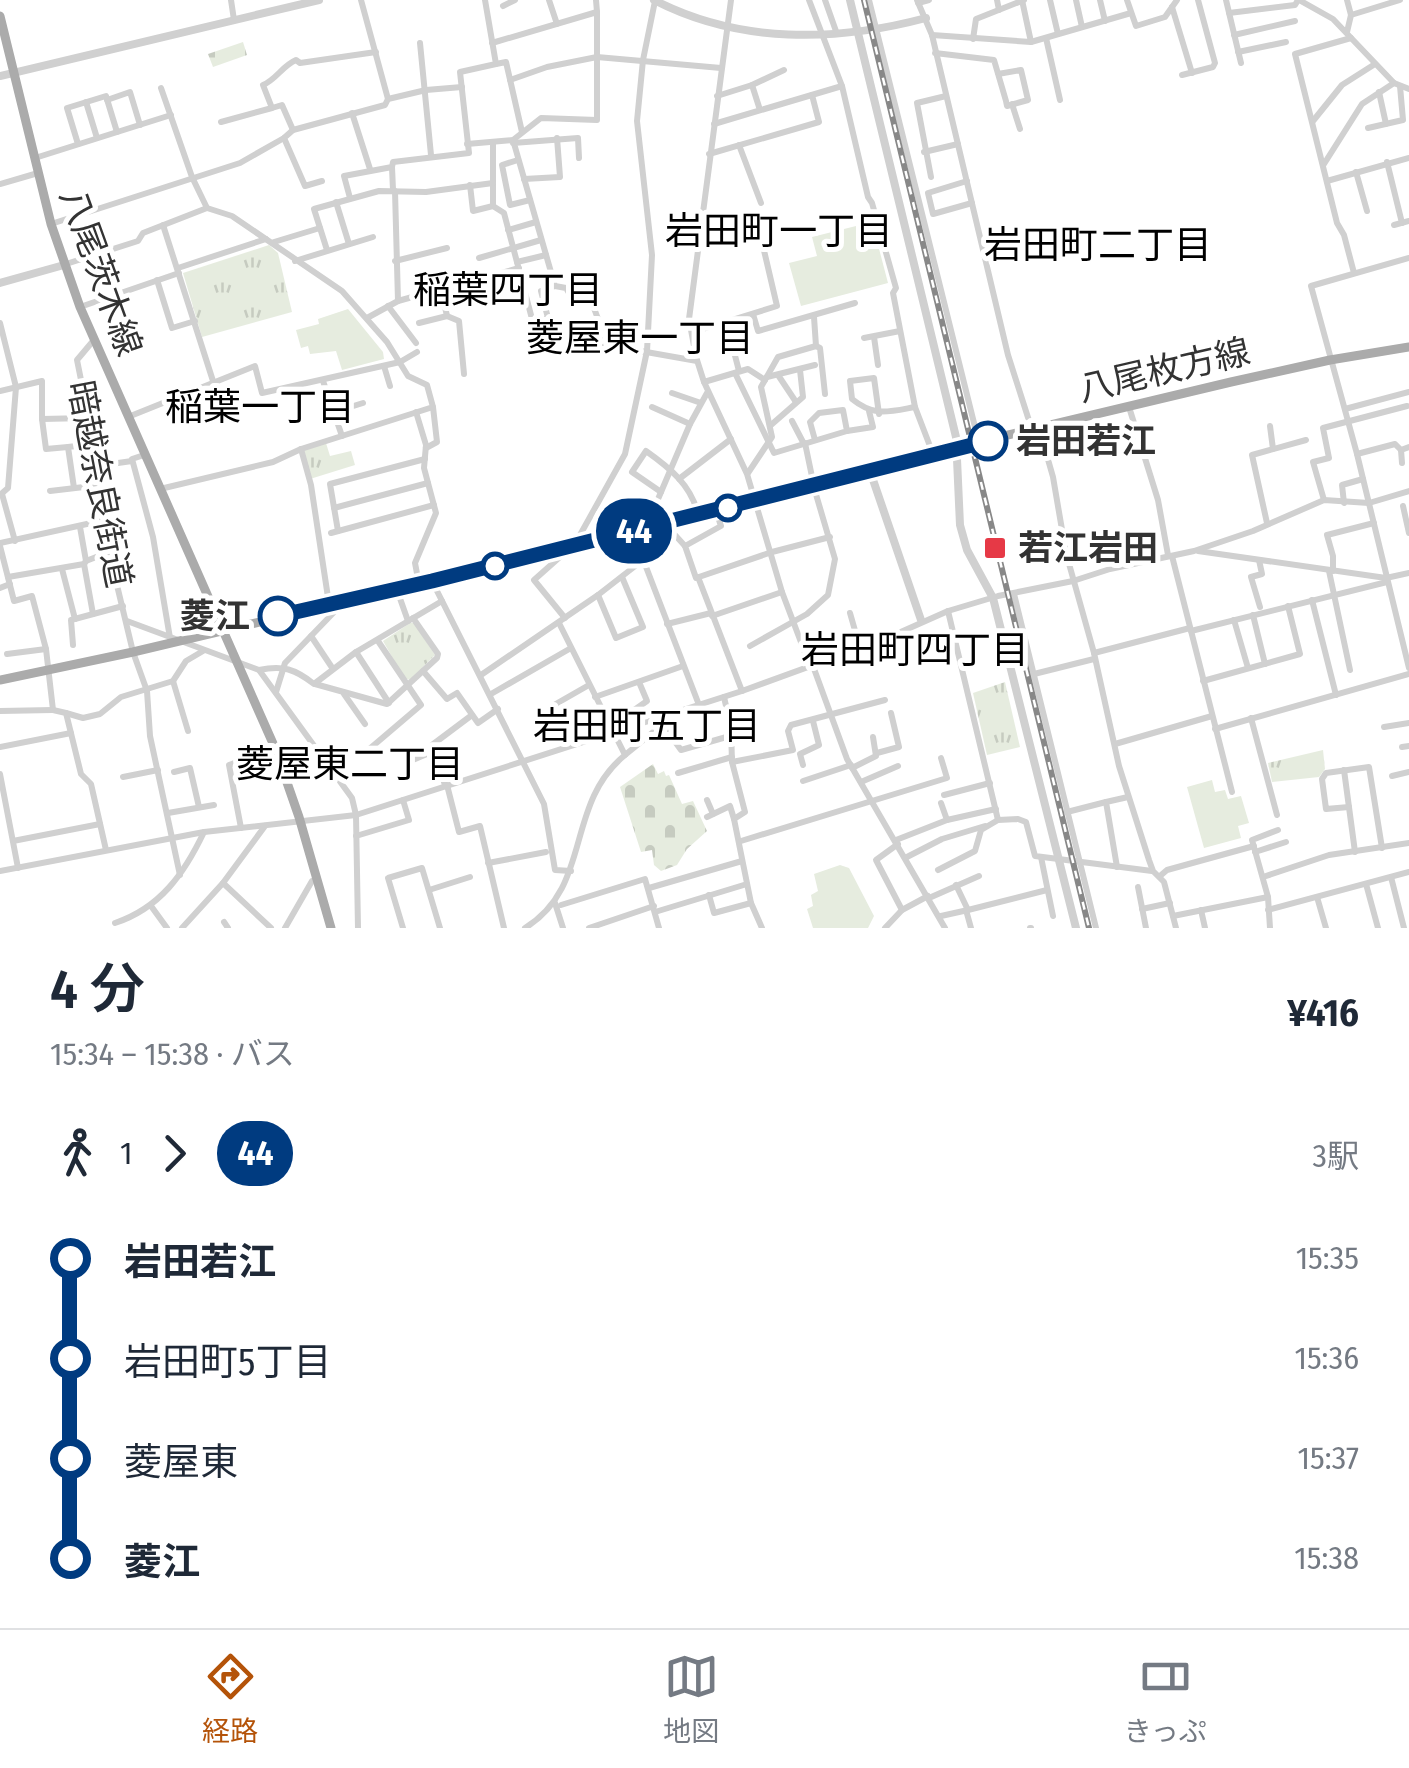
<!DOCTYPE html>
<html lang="ja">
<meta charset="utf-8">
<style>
:root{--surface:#fff;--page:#f2f2f3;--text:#1f2937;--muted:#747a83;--line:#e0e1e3;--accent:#b45309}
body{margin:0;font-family:"Fira Sans Condensed","Noto Sans JP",sans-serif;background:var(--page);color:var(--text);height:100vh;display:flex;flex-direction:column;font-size:38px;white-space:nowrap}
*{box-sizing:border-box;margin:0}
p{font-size:32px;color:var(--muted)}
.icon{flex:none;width:55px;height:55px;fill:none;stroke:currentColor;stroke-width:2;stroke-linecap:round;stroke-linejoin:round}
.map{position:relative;height:928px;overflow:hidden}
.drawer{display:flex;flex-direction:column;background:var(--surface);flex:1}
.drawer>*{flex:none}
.badge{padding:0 20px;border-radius:32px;font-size:35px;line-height:65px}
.map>.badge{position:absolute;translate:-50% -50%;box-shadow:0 0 0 5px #fff}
.legs{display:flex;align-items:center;gap:15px;height:110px;padding:0 50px;font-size:32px}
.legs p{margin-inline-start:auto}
.head{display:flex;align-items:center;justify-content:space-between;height:170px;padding:0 50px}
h1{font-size:55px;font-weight:600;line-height:75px}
ul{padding:0 50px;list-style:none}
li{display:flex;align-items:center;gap:35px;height:100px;font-size:38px}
li i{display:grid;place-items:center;width:15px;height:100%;margin:0 12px;background:currentColor}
li i::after{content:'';width:25px;height:25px;margin:-12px;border:8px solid;border-radius:50%;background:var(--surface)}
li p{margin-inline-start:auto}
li:first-child i{background:linear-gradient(#0000 50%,currentColor 0)}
li:last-child i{background:linear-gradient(currentColor 50%,#0000 0)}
.menu{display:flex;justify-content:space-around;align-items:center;height:140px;border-top:2px solid var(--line);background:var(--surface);font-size:28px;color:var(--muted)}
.menu a{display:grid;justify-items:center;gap:5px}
.menu .active{color:var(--accent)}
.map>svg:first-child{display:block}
</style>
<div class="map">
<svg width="1409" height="928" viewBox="0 0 1409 928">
<defs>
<pattern id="cemetery-stones" width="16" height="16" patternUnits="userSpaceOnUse" patternTransform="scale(2.5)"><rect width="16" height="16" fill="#e6ecdf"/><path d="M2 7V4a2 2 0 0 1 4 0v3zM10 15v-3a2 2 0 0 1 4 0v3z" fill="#c6cbc0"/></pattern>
<pattern id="park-tufts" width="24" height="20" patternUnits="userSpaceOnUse" patternTransform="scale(2.5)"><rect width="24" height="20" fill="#e6ecdf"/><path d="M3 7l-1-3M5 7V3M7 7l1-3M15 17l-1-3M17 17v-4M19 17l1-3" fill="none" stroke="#c6cbc0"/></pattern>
</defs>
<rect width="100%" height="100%" fill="#fff"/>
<!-- grass -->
<g fill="#e6ecdf">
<polygon points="872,222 888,283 801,306 789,263 817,256 812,237"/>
<polygon points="348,309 383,352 384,359 342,370 336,351 310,354 308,346 301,348 296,330 319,324 318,319"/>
<polygon points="1212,780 1215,792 1225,790 1228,799 1241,796 1249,823 1238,826 1241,838 1204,848 1187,787"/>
<polygon points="840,865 849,868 874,916 868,928 813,928 807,909 813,906 811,895 818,891 814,874"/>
</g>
<!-- cemetery -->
<g fill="url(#cemetery-stones)">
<polygon points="243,42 247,55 213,67 208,54"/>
<polygon points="653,764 658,774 664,771 666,776 669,775 682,804 693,801 707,831 687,849 677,865 661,871 654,865 652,850 641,852 620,787"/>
</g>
<!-- park -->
<g fill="url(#park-tufts)">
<polygon points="269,245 278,253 292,312 202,337 183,273"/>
<polygon points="326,443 330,456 351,451 355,465 310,479 302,450"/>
<polygon points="410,623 414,623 435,655 410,680 404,678 383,641"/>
<polygon points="1005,682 1020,747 987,755 973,693"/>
<polygon points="1323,750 1325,769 1319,777 1272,782 1268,763"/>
</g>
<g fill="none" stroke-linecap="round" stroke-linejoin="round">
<!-- minor -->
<g stroke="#d0d0d0" stroke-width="6">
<polyline points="231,0 234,20"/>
<polyline points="361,0 388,99"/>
<polyline points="549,0 557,24"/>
<polyline points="596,0 597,12"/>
<polyline points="731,0 689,319 696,357 704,382 747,474 782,592 810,666"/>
<polyline points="809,0 842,86 868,197 872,203 896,288 893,293 915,407"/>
<polyline points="825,0 837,34"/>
<polyline points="869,0 977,435"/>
<polyline points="917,0 932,35 1008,355 1032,430"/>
<polyline points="997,0 999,10"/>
<polyline points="1022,0 1031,42"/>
<polyline points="1050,0 1058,34"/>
<polyline points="1076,0 1082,27"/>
<polyline points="1100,0 1105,21"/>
<polyline points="1127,0 1136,26 1165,17 1177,0"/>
<polyline points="1226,0 1241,63"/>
<polyline points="1299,0 1333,19 1394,83 1409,89"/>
<polyline points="1347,0 1351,15"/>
<polyline points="918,3 929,0"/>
<polyline points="503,6 515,0"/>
<polyline points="1172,7 1192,73"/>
<polyline points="1229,13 1295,5 1298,0"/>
<polyline points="1347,32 1351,15 1400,0"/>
<polyline points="932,35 1031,42 1131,13"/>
<polyline points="1234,35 1295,21"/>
<polyline points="1046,38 1060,100"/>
<polyline points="1351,38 1295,54 1337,223 1344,235 1354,273"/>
<polyline points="973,39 976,19 1024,0"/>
<polyline points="420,43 431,155"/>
<polyline points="1238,52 1286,42"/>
<polyline points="935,53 994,60 1006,101 1007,106 1028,100 1021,70 998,74"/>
<polyline points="496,64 506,62 522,132"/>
<polyline points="1182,75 1213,67 1215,63 1198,0"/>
<polyline points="510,80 547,67 597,57 721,68"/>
<polyline points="752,85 784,70"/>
<polyline points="1379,92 1386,124"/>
<polyline points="717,96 752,85 760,110"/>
<polyline points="107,100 130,92 140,125"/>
<polyline points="86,102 97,138"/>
<polyline points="1012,104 1020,129"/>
<polyline points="352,113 370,169"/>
<polyline points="1313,121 1342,85 1375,64"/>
<polyline points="221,122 272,108"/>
<polyline points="714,124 842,86"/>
<polyline points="1368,128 1403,120 1400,86"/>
<path d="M293,130L282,105L272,108L263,85C277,79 282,66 296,60L300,63L376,52"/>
<polyline points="513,140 555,286 566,288 569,293 588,292 601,327 601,344 697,361"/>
<polyline points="493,142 493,206 504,213 536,334"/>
<polyline points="513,143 578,138 579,158"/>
<polyline points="78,144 67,108 106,96 117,132"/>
<polyline points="467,144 513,140 541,118 597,120 597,12 492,43"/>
<polyline points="739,145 761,203"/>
<polyline points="924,152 958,144"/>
<polyline points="709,154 819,122 812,95"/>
<polyline points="35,158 171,115"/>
<polyline points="518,160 502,165 510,205 530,200"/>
<polyline points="1387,162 1402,223"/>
<polyline points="1324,164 1362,104 1394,83"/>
<polyline points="392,167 393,190"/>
<polyline points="1356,172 1367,211"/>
<polyline points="931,177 917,103 946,96"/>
<polyline points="524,179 560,177 557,138"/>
<polyline points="322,181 305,186 284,138 293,130 385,105 388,99 426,90 462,87"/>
<polyline points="967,181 928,193 933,214 972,203"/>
<polyline points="1327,181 1409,158"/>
<polyline points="0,184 38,173"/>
<polyline points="470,185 473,211 493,206"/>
<polyline points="350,198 344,176 392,167 393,162 469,153 460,72 496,64 485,0"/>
<polyline points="336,202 349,244"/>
<polyline points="51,224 240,163 284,138"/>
<polyline points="163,225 213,381"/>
<polyline points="1394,225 1409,221"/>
<polyline points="508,230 536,222"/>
<polyline points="274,242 320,228"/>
<polyline points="327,250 314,209 379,191 426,192 493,183"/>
<polyline points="479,258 541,240"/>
<polyline points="1409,258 1311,286 1357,454 1409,668"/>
<polyline points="295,261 373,237"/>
<polyline points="395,261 447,248"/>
<polyline points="517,262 546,255"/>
<polyline points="66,264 138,241 143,233 207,208"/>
<polyline points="178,268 266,239"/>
<polyline points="483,278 519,268"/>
<polyline points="157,280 172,328 195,321"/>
<polyline points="442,293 470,286"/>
<polyline points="398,301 441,289 447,316 419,323"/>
<polyline points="388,306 416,343"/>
<polyline points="80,307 179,273"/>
<polyline points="753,314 758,331 855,303"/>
<polyline points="447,316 459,321 464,374"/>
<polyline points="367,318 398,301 395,191"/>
<polyline points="726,321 739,371"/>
<polyline points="533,322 548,318 541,291 555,286"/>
<polyline points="0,323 16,387 8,488 0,495"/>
<polyline points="693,332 777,306 755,212"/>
<polyline points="874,337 878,365"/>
<polyline points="864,338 900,331"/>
<polyline points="93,341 77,360 108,514 104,531 133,652 147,691 150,736 180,875"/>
<polyline points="816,346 820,348 825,394"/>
<polyline points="384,366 390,386"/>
<polyline points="735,373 774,453 847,431 843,410 819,413 810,422 815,440"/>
<polyline points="778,375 796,402"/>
<polyline points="767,377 815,365"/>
<polyline points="323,381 342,436"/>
<polyline points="704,382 748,369 765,380"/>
<polyline points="0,391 42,381 42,419 87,418"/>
<polyline points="672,393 701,403"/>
<polyline points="652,407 690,424"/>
<polyline points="1129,407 1158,500 1168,555"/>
<polyline points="1345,409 1409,392"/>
<polyline points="334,412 363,403"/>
<polyline points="416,412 426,445 424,468 436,513 415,563 419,584"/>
<path d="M879,414L874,378L850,381L852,399C874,417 888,412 915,407L933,454"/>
<polyline points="128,417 255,366 262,393 400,362 417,352"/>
<polyline points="42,419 46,449 68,447"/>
<polyline points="792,421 804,444"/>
<polyline points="771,425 803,397 800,370"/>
<polyline points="1270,426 1273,449"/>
<polyline points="1039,428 1053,477 1066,553 1094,653 1119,766 1149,860 1153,871 1164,882 1176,928"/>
<polyline points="847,431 873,427 869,411"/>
<polyline points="426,448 437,442 433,407"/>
<polyline points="301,449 311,485 329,604"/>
<polyline points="1401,450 1402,463"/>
<polyline points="1357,454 1395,444 1401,450 1409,447"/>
<polyline points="144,455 132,459 153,537 170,638"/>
<polyline points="97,466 132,461"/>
<polyline points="748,473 772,437 761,387 778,357 816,346 814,317"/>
<polyline points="679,479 731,439"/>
<polyline points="74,488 68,447 92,444"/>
<polyline points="160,489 273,462 301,449 433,407 427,385 408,376 387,342 342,291 232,216 207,208 192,177 161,88"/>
<polyline points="50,491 101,485"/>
<path d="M661,492L632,472L646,451C670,468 691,485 698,514"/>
<polyline points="2,494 15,541"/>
<polyline points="1324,500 1313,462 1329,458 1323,428 1407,406"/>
<polyline points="1344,503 1342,485 1363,479"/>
<polyline points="1403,506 1409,533"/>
<polyline points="334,508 428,483"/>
<polyline points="716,511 721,526 685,546 696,578 772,552 830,537"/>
<polyline points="1267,523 1252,455 1306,440"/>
<polyline points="80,527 86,561"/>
<polyline points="338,531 330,484 425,459"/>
<polyline points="331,533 434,505"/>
<polyline points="0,543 105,520"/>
<polyline points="575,544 625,454 647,351 652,255 637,121 643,60 655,1"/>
<polyline points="0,546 14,601 32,596 46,649 53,710 66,713 81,774 91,784 106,850"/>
<polyline points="561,549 561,556 534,580 565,618"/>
<polyline points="1198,551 1386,578 1409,573"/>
<polyline points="1172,556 1232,792"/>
<polyline points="1259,560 1262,574 1251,577 1260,607"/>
<polyline points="84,564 93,614"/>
<polyline points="62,569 75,619"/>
<polyline points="1329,571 1350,670"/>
<polyline points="1333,571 1333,556 1327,535 1374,523"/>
<polyline points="8,577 84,564 86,561 109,552"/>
<polyline points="698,577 742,691"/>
<polyline points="432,581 544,804 555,870 571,871"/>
<polyline points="0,588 10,584"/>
<polyline points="397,590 408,621"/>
<polyline points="1014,594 1096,928"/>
<polyline points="598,595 616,638 643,627 622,577"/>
<polyline points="1312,600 1336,695"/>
<polyline points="948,611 998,820 1018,819 1026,822 1035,856 1152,871"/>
<polyline points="850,613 860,648"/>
<polyline points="1253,615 1265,664"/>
<polyline points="712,616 782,592"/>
<polyline points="1234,620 1248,668"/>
<polyline points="127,621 259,670 352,798 356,815 358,928"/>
<polyline points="667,624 711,613"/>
<polyline points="1191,631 1387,582"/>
<polyline points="311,636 337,609 338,602"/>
<polyline points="73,645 71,620 123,606"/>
<polyline points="750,646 807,614 828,595 835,559 815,491 805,443"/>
<polyline points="356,652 389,703"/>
<polyline points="1094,653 1190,628"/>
<polyline points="7,654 46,649"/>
<polyline points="813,666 847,759 945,928"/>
<path d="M259,670C283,665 295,669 314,684L356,652L442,601"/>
<polyline points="423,671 447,699 457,693 478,723 498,709"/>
<polyline points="1034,674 1094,659"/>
<polyline points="481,675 598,595 675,535 685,546"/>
<polyline points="173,681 188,731"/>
<polyline points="1203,681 1300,654 1288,606"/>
<polyline points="315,684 387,704 437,658 438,654 413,618"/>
<polyline points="276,692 285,663 311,636 333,669"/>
<polyline points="344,694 365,724"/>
<polyline points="491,694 571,648"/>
<polyline points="595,697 683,666"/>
<polyline points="724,697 731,728 732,762 745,812 734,819 751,903 762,928"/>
<polyline points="554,705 589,685"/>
<polyline points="699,705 638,546 690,424 707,393"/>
<polyline points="0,711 53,710"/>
<polyline points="66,713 83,718 100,714 121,697 173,681 186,661 203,651"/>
<polyline points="1251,718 1277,815"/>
<polyline points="663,725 681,750 730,736"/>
<polyline points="610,727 647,701 639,682"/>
<polyline points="1384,727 1409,723"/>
<polyline points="1215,729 1409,674"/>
<polyline points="1115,744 1212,716"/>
<polyline points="0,747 71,733"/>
<polyline points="1402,747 1409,746"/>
<polyline points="367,751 421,705 378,641"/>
<polyline points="434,751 445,785"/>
<polyline points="877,753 899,747 891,713"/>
<polyline points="625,755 663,724"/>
<polyline points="408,762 434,751 432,745 472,715"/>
<polyline points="732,762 793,750 788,731 791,725 885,700"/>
<polyline points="803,765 800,754 819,745 813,721"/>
<polyline points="852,768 876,756 873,737"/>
<polyline points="1344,770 1355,852"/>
<polyline points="174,772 190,768 199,807"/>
<polyline points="678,773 732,757"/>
<polyline points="0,774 18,868"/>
<polyline points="1392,776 1409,772"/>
<polyline points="123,777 158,770"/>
<polyline points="803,781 851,765"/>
<polyline points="861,782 898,766"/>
<polyline points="447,785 459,832 480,826 504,928"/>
<polyline points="944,795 990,783"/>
<polyline points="707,800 713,814"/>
<polyline points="1349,807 1326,809 1322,779 1326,773 1369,767 1382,848"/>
<polyline points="1067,812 1106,802"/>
<polyline points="168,813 214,805"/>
<polyline points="707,817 730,806 734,819"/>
<polyline points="947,820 996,809"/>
<polyline points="241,828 229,765 275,748"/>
<polyline points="356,836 409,820 403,800"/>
<polyline points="896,840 947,820 941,803"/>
<polyline points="13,841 100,824"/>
<polyline points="741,841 947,778 941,758"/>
<polyline points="898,844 876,860 902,910"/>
<polyline points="1255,852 1286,842"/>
<polyline points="1041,857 1053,916"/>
<polyline points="905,858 942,839 985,826"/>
<polyline points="488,863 546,852"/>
<polyline points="1117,867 1106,802 1128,797"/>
<polyline points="938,870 975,851 981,830 998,820"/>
<polyline points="0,871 204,832 356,815 742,691 885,639 948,611 998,596 1073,581 1110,569 1194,551 1253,531 1324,500 1369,503 1409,491"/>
<polyline points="1160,876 1167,870 1254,846"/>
<polyline points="1263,877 1329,855 1409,843"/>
<polyline points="1391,877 1404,928"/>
<polyline points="223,883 271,928"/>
<polyline points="1366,884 1378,928"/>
<polyline points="956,885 968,910 1047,890"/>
<polyline points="1138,887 1146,928"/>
<polyline points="649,888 742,861"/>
<polyline points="429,890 470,877"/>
<polyline points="709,895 714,913 751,903"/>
<polyline points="1317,897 1326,928"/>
<polyline points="929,898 979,876"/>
<polyline points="555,903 563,928"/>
<polyline points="561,905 645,879 659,928"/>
<polyline points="151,906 167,928"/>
<polyline points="1142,909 1170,903"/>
<polyline points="966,910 971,928"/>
<polyline points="1201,910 1205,928"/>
<polyline points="1268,910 1409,872"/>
<polyline points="655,912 747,884"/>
<polyline points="941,916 968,910"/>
<polyline points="1173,916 1268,897"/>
<polyline points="224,922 228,928"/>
<path d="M115,923C160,908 184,874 204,832"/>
<polyline points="182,928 223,883 265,826"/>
<polyline points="285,928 312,881 317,879"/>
<polyline points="403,928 388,878 422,868 440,928"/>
<path d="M525,928C593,886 564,805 625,755L559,623"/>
<polyline points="589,928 654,906"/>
<polyline points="885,928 902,910 928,896"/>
<polyline points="1030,928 1031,928"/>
<polyline points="1270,928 1268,897 1252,840 1278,830"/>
</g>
<!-- tertiary -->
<g stroke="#d0d0d0" stroke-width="8">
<path d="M654,0C739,44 836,42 926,18"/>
<polyline points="850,0 956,437 960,525 967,550 993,598 1076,928"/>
<polyline points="0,76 319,0"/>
<polyline points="0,283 64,265"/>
<polyline points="870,471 921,620"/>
</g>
<!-- primary -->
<g stroke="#ababab" stroke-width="9">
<polyline points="0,16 51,224 80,307 275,748 299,817 331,928"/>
<polyline points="0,680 133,652 432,581 966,445 1231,382 1330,360 1409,347"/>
</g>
<!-- rail casing -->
<g stroke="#888" stroke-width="6">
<polyline id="rail" points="864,0 1089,928"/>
</g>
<!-- rail -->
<use href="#rail" stroke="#fff" stroke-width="2.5" stroke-dasharray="8" stroke-linecap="butt"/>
</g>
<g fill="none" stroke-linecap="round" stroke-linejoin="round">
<!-- line-1 casing -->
<g stroke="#fff" stroke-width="22">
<polyline id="line-1" points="278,616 432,581 988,441"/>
</g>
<!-- line-1 -->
<use href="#line-1" stroke="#003b80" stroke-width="15"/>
</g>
<!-- markers -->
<g fill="#fff" stroke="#003b80" stroke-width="5">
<circle cx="988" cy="441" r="18"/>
<circle cx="728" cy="508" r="12"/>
<circle cx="495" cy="566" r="12"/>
<circle cx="278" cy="616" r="18"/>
</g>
<rect fill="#e63946" stroke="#fff" stroke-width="4" x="983" y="536" width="24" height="24" rx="5"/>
<g text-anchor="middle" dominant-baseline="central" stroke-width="10" stroke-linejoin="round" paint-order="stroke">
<!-- street labels -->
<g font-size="35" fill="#333" stroke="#fff">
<text transform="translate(101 272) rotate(70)">八尾茨木線</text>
<text transform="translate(1164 370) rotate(-13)">八尾枚方線</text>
<text transform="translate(100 484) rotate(79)">暗越奈良街道</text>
</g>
<!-- stop labels -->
<g font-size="35" font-weight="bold" fill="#333" stroke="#fff" text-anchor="start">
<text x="1016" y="441">岩田若江</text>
<text x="250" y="616" text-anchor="end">菱江</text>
</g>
<!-- poi labels -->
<g font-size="35" font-weight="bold" fill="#333" stroke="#fff" text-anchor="start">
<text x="1018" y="548">若江岩田</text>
</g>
<!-- neighbourhood labels -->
<g font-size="38" fill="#000" stroke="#fff">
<text x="779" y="231">岩田町一丁目</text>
<text x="1098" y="245">岩田町二丁目</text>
<text x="508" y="290">稲葉四丁目</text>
<text x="640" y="338">菱屋東一丁目</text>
<text x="260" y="407">稲葉一丁目</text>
<text x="915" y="650">岩田町四丁目</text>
<text x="647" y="726">岩田町五丁目</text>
<text x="350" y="764">菱屋東二丁目</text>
</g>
</g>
</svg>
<b class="badge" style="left:634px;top:531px;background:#003b80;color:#fff">44</b>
</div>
<section class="drawer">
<div class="head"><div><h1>4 分</h1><p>15:34 – 15:38 · バス</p></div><b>¥416</b></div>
<div class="legs"><svg class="icon" aria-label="walk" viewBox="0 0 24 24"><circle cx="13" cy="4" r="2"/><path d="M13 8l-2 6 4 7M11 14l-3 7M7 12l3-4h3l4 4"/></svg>1<svg class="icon" aria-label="forward" viewBox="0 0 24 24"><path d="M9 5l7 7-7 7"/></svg><b class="badge" style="background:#003b80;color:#fff">44</b><p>3駅</p></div>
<ul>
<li><i style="color:#003b80"></i><b>岩田若江</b><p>15:35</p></li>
<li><i style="color:#003b80"></i><span>岩田町5丁目</span><p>15:36</p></li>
<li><i style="color:#003b80"></i><span>菱屋東</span><p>15:37</p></li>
<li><i style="color:#003b80"></i><b>菱江</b><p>15:38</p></li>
</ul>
</section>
<nav class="menu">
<a class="active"><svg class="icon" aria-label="directions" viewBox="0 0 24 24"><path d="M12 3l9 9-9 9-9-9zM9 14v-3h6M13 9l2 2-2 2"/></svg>経路</a>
<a><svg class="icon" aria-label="map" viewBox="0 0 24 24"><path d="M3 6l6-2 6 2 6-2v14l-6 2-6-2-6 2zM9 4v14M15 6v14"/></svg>地図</a>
<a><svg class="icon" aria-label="tickets" viewBox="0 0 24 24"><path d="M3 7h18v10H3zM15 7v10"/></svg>きっぷ</a>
</nav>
